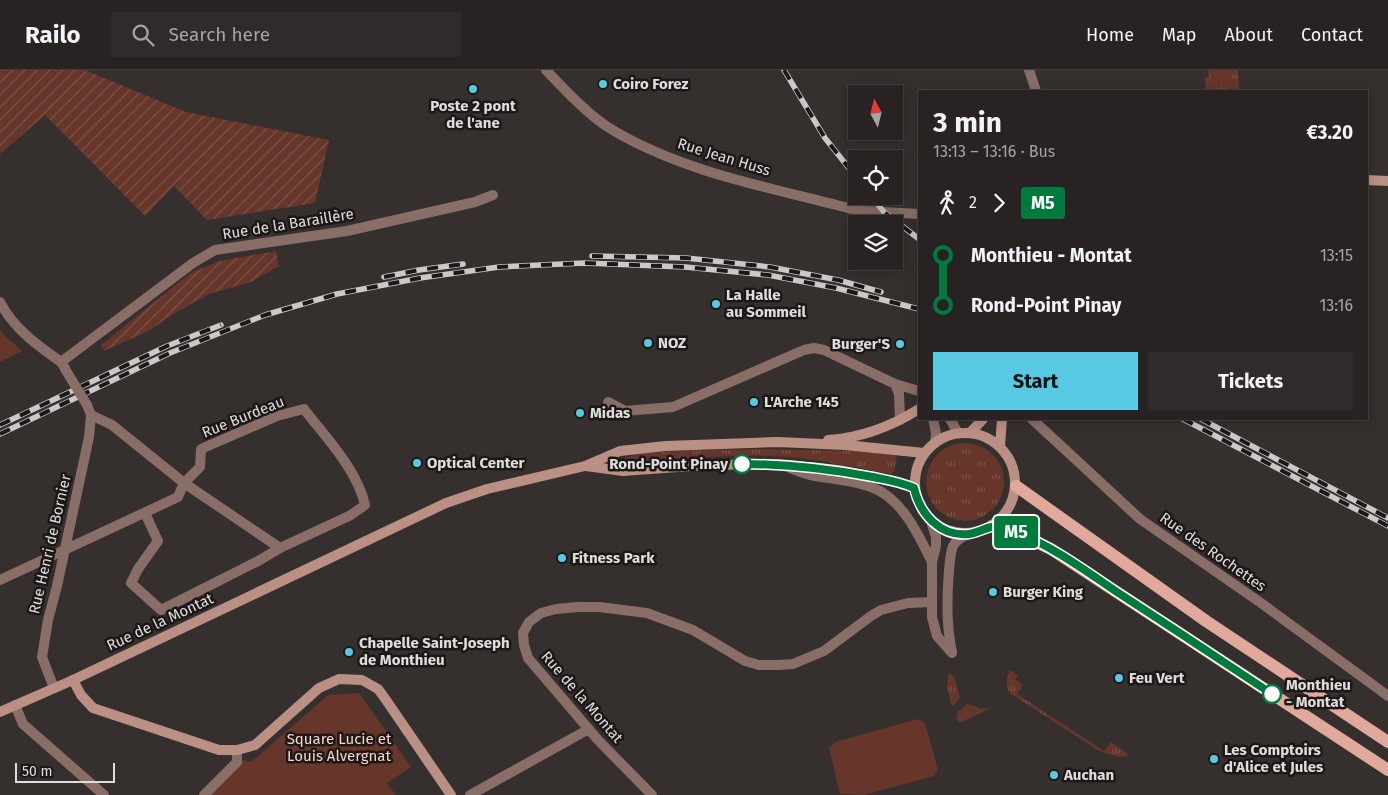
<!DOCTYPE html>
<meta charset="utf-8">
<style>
:root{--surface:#282322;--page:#302b2a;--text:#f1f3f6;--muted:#a5a4a5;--line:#444040;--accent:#57c9e2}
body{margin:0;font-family:"Fira Sans",sans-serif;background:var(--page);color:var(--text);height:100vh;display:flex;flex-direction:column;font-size:19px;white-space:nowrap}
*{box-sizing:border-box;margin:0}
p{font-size:16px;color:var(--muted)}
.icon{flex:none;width:28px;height:28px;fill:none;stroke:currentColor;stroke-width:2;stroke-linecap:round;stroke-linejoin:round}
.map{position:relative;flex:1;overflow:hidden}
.panel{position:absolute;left:918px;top:20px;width:450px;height:330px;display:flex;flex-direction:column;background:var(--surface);border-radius:0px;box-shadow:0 2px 12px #0003,0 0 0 1px var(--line)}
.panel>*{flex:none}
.badge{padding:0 10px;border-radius:4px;font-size:18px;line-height:32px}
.needle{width:32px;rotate:353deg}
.tools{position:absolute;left:848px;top:15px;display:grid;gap:10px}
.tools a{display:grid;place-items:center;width:55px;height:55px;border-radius:0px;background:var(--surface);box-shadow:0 2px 12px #0003,0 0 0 1px var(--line);font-size:25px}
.scale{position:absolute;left:15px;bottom:12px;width:100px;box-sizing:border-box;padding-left:5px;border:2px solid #e0dcdb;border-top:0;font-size:14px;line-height:18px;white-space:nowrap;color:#e0dcdb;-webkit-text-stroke:4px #1b1817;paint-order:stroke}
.map>.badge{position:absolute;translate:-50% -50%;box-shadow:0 0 0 2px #fff}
.legs{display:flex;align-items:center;gap:8px;height:55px;padding:0 15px;font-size:16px}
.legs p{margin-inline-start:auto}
.summary{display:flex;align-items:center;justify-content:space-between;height:85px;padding:0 15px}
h1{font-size:28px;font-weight:700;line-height:38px}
.cta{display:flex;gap:10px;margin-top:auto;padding:10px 15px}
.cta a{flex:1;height:58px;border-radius:0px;background:var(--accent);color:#111;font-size:20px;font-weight:700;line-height:58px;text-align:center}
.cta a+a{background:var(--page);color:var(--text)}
ul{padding:0 15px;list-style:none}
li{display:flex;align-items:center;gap:18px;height:50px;font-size:19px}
li i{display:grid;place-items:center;width:8px;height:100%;margin:0 6px;background:currentColor}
li i::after{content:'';width:12px;height:12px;margin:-6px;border:4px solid;border-radius:50%;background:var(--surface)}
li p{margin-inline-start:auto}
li:first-child i{background:linear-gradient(#0000 50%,currentColor 0)}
li:last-child i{background:linear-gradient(currentColor 50%,#0000 0)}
header{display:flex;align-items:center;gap:30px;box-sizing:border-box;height:70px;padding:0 25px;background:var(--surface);border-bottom:1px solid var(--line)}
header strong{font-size:24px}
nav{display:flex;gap:28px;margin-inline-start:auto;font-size:18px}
.search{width:350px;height:45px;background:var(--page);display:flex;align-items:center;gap:12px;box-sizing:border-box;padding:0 18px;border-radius:0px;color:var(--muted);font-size:19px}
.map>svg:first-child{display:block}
</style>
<header>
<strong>Railo</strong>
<div class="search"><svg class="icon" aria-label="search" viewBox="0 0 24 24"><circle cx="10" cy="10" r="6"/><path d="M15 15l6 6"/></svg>Search here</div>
<nav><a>Home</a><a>Map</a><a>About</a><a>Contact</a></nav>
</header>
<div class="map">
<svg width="1388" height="725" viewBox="0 0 1388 725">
<defs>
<pattern id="grass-tufts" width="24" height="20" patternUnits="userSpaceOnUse" patternTransform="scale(1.25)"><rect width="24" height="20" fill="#66362a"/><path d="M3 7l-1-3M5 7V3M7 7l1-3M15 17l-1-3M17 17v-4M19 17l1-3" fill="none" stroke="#7c5248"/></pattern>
<pattern id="garden-furrows" width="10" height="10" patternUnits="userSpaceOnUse" patternTransform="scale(1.25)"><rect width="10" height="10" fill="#66362a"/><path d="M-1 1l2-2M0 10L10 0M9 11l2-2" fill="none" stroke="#7c5248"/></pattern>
</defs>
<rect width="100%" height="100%" fill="#352f2e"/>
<!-- grass -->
<g fill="url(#grass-tufts)">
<polygon points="1208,0 1238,0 1239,20 1206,21 1205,8 1209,8"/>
<circle cx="965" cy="412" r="39"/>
<path d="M762,379L858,381L893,384L897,387L894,401L891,404C857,398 824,390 789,387C736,383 678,389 625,394L622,390C632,379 741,380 762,379Z"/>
<path d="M1010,600L1018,605L1015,609L1023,615L1017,624L1104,681L1111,672L1127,683V686L1118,687L1099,681L1010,623C1005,617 1006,607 1010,600Z"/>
<polygon points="949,602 955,609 960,627 954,636 951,634 947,616"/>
<polygon points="968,634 982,639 993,637 961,652 959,652 956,648 958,642"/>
</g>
<!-- park -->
<g fill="#66362a">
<polygon points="0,258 3,264 22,281 0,292"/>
<polygon points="359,623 411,697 387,713 396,725 209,725 244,690 251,692 328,625"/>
<polygon points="918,649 925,653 938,699 934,706 864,725 840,724 829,678 835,672"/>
</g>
<!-- garden -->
<g fill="url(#garden-furrows)">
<polygon points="0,0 85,0 186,42 329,70 315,133 207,150 174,116 145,146 45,45 0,84"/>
<polygon points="276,181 279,196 251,212 209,224 172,245 147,262 104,281 101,275 192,202 220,191"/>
</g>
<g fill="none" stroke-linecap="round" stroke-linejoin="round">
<!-- street -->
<g stroke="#886e66" stroke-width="10">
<path d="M546,0C563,18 590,47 611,59C682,102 768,117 848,138L865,141L919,144"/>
<polyline points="1029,0 1036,21"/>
<path d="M0,232C14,259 37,275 61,292L65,298"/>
<polyline points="61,292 193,193 215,180 347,161 475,132 493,125"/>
<polyline points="895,314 899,324 900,350"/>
<polyline points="608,332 625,341 673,337 804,280 814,278 824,280 895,314 919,321"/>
<polyline points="91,345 112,355 184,413 280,478"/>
<polyline points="933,349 936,363 935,373"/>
<polyline points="950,349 958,363"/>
<polyline points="1032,349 1140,449 1261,533 1388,626"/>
<path d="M785,396C793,399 802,403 810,405C830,409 852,410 871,417C902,428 918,464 932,492"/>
<polyline points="931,451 936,467 936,476 932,492 932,547 937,566 952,583"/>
<path d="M0,510L178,427L184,413L200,397L201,379L277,346L304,339C326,368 357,399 365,435L351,445L280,478L260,490L161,540L131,513L138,499L158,471L145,443"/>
<path d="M952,582C946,554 947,528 949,500C950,492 950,484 953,476C956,470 962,467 968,464"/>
<polyline points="54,618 42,587 48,550 57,516 89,367 91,345 87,335"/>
<polyline points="15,635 23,654 104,725"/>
<polyline points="204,725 237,692 237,680"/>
<polyline points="470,725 589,659"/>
<polyline points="652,725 598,670 528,588 524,575 523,563 529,552 541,543 556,539 578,537 599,537 647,543 693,560 745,591 759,595 778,595 793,594 824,581 871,546 881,540 908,533 932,532"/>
</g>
<!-- secondary -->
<g stroke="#ba8f84" stroke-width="10">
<polyline points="1366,110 1388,111"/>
<circle cx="965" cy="413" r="50"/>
<polyline points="970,363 983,349"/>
<path d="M828,370C860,368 892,356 919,339"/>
<polyline points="1000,376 1002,349"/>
<polyline points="586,396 623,401 705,395 779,394 838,400 896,412 914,418"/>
<polyline points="73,610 81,625 93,638 219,680 237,680 255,675 319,618 339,609 362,610 378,619 384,627 451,725"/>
<polyline points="0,642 73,610 446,433 487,419 585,396 620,381 666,376 778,372 845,375 924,383"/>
</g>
<!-- primary -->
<g stroke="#e0a99b" stroke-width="12">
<polyline points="1016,416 1206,551 1388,672"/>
<polyline points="992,456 1015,462 1051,479 1388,700"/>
</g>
<!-- rail casing -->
<g stroke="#ccc8c7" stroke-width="5.5">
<g id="rail">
<polyline points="784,0 825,68 856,107"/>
<polyline points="871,126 884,142 919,169"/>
<polyline points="592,186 686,188 770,197 838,210 881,222"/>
<polyline points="384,207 419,200 463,194"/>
<polyline points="1183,349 1388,456"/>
<polyline points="1201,349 1388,448"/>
<polyline points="0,355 167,276 221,255"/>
<polyline points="0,364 170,283 265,245 337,224 420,208 499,197 584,193 685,197 768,205 836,218 919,239"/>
</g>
</g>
<!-- rail -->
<use href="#rail" stroke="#1b1817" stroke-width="4" stroke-dasharray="11" stroke-linecap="butt"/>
<!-- street-bridge -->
<polyline stroke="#886e66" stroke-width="10" points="65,299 87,335"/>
</g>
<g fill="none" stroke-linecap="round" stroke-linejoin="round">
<!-- line-1 casing -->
<g stroke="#fff" stroke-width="11">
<path id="line-1" d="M742,394C787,394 830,399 873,407C887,410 901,412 914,418C920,444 940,467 969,464C977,463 983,459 991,457C997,455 1010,460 1016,462C1054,477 1087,502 1120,524C1171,557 1221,590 1272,624"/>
</g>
<!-- line-1 -->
<use href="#line-1" stroke="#007b3d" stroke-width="8"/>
</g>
<!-- markers -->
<g fill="#57c9e2" stroke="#1b1817" stroke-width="2">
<circle cx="603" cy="14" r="5"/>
<circle cx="473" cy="19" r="5"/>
<circle cx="716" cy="234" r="5"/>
<circle cx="648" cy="273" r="5"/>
<circle cx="900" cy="274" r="5"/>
<circle cx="754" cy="332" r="5"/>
<circle cx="580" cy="343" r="5"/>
<circle cx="417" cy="393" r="5"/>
<circle cx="562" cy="488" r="5"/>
<circle cx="993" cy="522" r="5"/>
<circle cx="349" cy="582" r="5"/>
<circle cx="1119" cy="608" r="5"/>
<circle cx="1214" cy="689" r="5"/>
<circle cx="1054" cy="705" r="5"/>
</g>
<g fill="#fff" stroke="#007b3d" stroke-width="2.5">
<circle cx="742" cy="394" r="9"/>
<circle cx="1272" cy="624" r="9"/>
</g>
<g text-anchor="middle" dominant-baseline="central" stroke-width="5" stroke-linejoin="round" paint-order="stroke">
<!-- poi labels -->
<g font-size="15" font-weight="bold" fill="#e0dcdb" stroke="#1b1817" text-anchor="start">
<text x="613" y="14">Coiro Forez</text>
<text x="473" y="36" text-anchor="middle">Poste 2 pont<tspan x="473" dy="17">de l'ane</tspan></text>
<text x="726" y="225">La Halle<tspan x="726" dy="17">au Sommeil</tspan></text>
<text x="658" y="273">NOZ</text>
<text x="890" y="274" text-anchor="end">Burger'S</text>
<text x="764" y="332">L'Arche 145</text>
<text x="590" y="343">Midas</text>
<text x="427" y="393">Optical Center</text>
<text x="572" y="488">Fitness Park</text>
<text x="1003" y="522">Burger King</text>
<text x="359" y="573">Chapelle Saint-Joseph<tspan x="359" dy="17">de Monthieu</tspan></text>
<text x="1129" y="608">Feu Vert</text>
<text x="1224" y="680">Les Comptoirs<tspan x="1224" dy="17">d'Alice et Jules</tspan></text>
<text x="1064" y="705">Auchan</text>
</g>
<!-- street labels -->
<g font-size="15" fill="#e0dcdb" stroke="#1b1817">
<text transform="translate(724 87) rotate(17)">Rue Jean Huss</text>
<text transform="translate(288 154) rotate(-9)">Rue de la Baraillère</text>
<text transform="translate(243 347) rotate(-22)">Rue Burdeau</text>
<text transform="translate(50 474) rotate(-77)">Rue Henri de Bornier</text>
<text transform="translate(1213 482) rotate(35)">Rue des Rochettes</text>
<text transform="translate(160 552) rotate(-25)">Rue de la Montat</text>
<text transform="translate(582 627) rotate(49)">Rue de la Montat</text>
</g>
<!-- stop labels -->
<g font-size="15" font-weight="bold" fill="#e0dcdb" stroke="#1b1817" text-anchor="end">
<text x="728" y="394">Rond-Point Pinay</text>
<text x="1286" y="615" text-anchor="start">Monthieu<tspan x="1286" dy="17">- Montat</tspan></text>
</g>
<!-- park labels -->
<g font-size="15" fill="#f9d4cb" stroke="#1b1817">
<text x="339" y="669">Square Lucie et<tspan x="339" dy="17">Louis Alvergnat</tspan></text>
</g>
</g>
</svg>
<div class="tools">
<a><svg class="needle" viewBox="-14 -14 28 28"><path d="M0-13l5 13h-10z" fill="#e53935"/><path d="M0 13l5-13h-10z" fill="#a5a4a5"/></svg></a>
<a><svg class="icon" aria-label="locate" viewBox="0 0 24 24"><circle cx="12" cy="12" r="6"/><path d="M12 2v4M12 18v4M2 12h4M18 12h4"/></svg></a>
<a><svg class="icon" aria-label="layers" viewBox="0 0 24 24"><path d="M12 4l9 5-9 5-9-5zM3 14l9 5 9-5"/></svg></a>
</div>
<div class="scale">50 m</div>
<b class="badge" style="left:1016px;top:462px;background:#007b3d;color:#fff">M5</b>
<section class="panel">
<div class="summary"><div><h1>3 min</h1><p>13:13 – 13:16 · Bus</p></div><b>€3.20</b></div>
<div class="legs"><svg class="icon" aria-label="walk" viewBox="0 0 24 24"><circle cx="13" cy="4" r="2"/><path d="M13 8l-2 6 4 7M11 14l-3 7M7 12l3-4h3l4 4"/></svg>2<svg class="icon" aria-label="forward" viewBox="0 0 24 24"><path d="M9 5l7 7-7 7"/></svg><b class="badge" style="background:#007b3d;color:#fff">M5</b></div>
<ul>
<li><i style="color:#007b3d"></i><b>Monthieu - Montat</b><p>13:15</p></li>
<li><i style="color:#007b3d"></i><b>Rond-Point Pinay</b><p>13:16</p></li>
</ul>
<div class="cta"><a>Start</a><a>Tickets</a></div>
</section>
</div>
